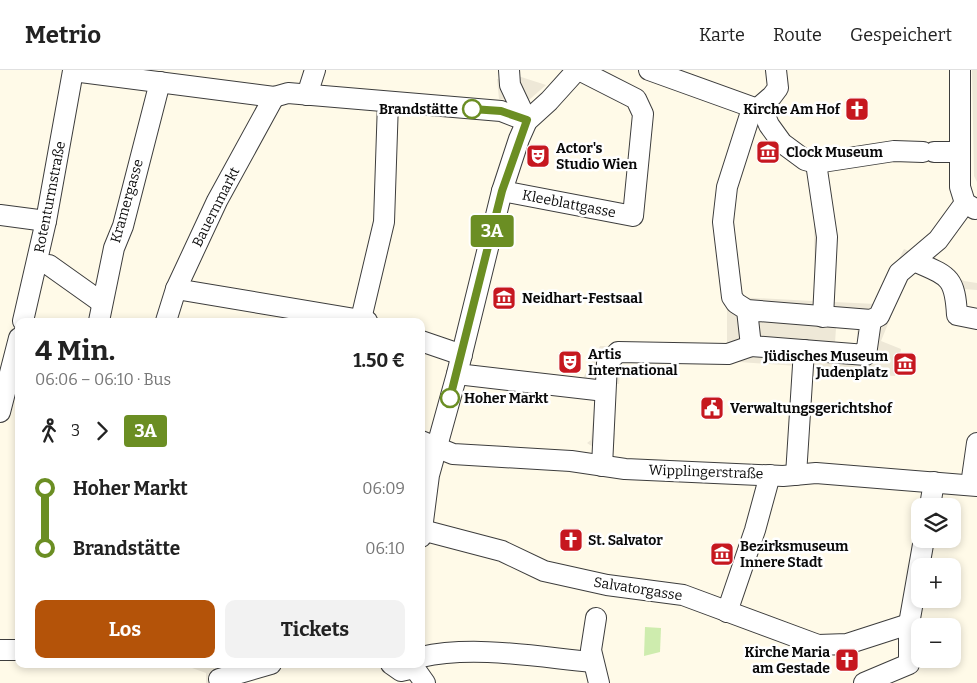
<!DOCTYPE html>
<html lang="de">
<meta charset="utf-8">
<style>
:root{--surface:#fff;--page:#f2f2f2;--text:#222;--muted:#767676;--line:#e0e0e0;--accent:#b45309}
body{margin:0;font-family:Bitter,serif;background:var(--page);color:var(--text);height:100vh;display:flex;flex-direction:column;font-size:19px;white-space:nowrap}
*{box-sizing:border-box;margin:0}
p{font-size:16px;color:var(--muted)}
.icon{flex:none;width:28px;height:28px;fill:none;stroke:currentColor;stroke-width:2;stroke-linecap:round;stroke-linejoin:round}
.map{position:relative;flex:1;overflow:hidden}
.panel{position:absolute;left:15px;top:248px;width:410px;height:350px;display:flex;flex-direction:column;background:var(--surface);border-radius:10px;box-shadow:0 2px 8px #0003}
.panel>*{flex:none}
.badge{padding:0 10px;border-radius:4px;font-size:18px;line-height:32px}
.controls{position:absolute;left:911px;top:428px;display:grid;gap:10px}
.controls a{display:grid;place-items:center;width:50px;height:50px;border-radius:10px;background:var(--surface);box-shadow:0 2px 8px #0003;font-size:25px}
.map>.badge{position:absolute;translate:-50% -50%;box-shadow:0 0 0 2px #fff}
.legs{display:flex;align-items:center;gap:8px;height:55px;padding:0 20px;font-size:16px}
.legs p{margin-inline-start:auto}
.summary{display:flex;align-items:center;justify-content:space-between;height:85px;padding:0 20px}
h1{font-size:28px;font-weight:700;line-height:38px}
.button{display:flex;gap:10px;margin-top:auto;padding:10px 20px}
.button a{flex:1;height:58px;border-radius:10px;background:var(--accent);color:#fff;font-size:20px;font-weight:700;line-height:58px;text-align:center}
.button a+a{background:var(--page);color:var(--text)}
ul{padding:0 20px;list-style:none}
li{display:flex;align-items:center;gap:18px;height:60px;font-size:19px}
li i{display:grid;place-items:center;width:8px;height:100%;margin:0 6px;background:currentColor}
li i::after{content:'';width:12px;height:12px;margin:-6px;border:4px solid;border-radius:50%;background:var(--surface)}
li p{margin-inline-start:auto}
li:first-child i{background:linear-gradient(#0000 50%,currentColor 0)}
li:last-child i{background:linear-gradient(currentColor 50%,#0000 0)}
header{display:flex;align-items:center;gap:30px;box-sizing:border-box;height:70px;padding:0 25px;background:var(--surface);border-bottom:1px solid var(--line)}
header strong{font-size:24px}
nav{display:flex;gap:28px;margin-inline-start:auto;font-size:18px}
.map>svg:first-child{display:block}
</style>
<header>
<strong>Metrio</strong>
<nav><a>Karte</a><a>Route</a><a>Gespeichert</a></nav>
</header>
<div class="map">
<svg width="977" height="613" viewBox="0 0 977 613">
<rect width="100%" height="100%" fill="#fffae8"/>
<!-- green -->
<polygon fill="#ceecae" points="645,557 661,558 660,582 644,586"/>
<!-- plaza -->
<g fill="#eee8d7" fill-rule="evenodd">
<polygon points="972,0 977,0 977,112 974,106"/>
<polygon points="518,6 546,15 530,29 525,31 499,29 497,9"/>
<path d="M746,42L754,48L732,123L728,147H734L737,227L812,231L815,229L814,153L820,152L816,121L823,113L835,164L836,188L833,189L834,232L876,234L904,179L909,181L930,167L931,163L947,167L933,192L964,211L977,213V220L963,219L961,237L971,245L977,244V254L950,249L951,229L941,206L917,202L907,207L881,271L901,279L895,306L874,305L857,300L812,298L810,303L806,378L790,397L797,296L711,290L621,291L619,314H614L610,362L615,363L613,390L587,373L591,370L594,339V329L591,326L473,312L475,300L581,312L600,276L727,277V227L717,149L720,119ZM836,258L857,259V274L835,273Z"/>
<polygon points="181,594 229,594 229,596 249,594 296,594 234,613 206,613 206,603"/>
</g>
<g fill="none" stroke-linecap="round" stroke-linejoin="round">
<!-- minor casing -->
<g stroke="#3d3d3d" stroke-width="22">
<g id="minor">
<polyline points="509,0 510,15 527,51"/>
<polyline points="649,0 763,41 769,55 782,73 805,90 816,93 894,81 923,82"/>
<polyline points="960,0 960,117 965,133 975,139"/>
<polyline points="73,1 274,27 288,23 501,41 527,51"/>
<polyline points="307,25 315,0"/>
<polyline points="934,82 960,82"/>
<polyline points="816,93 827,167 823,247"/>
<polyline points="502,121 633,146 643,44 636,29 579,0"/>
<polyline points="0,145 46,151"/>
<path d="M914,191C948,206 955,206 957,245L977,249"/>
<polyline points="49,195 101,232"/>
<polyline points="176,219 367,251"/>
<polyline points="747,240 751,276 866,285 871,250 747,240 736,233 732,227 723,152 727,117 750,45 772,26 778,18 776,0"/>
<polyline points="361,249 384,152 388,32"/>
<polyline points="871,250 879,246 899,203 938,170 965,133"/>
<polyline points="23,251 46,151 73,1"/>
<polyline points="99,251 114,178 123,156 160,12"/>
<polyline points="166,251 176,219 217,131 274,27"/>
<polyline points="421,271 462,285"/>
<polyline points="457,304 605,321"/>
<polyline points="0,342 19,268"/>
<polyline points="421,371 453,384 571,391 625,399 783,406 816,403 977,416"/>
<polyline points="602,396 607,293 618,282 728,284 751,276"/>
<polyline points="796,405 804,280"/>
<polyline points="971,415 977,373"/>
<polyline points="930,436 934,412"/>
<polyline points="422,460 502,481 544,501 607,515 683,525 818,575 847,574 909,554"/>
<polyline points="421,467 429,405 457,304 502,121 519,69 527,51 549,31 577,0"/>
<polyline points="727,542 755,460 770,405"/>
<polyline points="596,548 591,580 599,613"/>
<polyline points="0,580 19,580"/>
<path d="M421,587C474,575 538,587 592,592"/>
<polyline points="391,594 401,601 410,599 415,594"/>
<polyline points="413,596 425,613"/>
<polyline points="219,609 271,594"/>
<polyline points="864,613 909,594 909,554 924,469"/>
</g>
</g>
<!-- minor -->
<use href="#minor" stroke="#fff" stroke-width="20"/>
</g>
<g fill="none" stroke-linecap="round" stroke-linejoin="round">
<!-- line-1 casing -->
<g stroke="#fff" stroke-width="11">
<polyline id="line-1" points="450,328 502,121 527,50 501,41 472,39"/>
</g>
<!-- line-1 -->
<use href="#line-1" stroke="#6b8e23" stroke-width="8"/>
</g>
<!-- icons -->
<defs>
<g id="church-square" transform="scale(1.25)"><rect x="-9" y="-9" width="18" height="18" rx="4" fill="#c6171f" stroke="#fff"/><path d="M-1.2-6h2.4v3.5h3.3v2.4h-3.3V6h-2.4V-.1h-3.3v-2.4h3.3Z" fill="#fff"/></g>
<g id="museum-square" transform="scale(1.25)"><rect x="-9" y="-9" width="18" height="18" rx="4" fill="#c6171f" stroke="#fff"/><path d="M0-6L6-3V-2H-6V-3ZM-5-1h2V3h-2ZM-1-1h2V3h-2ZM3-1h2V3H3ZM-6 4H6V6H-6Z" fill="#fff"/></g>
<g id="theatre-square" transform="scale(1.25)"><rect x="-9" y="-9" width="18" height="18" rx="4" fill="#c6171f" stroke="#fff"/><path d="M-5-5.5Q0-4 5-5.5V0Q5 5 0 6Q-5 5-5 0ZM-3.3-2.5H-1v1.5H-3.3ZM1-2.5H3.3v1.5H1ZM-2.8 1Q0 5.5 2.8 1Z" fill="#fff"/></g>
<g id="civic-square" transform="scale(1.25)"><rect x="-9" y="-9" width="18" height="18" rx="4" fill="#c6171f" stroke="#fff"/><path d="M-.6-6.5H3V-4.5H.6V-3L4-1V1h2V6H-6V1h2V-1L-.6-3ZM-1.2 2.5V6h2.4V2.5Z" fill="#fff"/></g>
</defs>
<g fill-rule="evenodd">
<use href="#church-square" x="857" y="39"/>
<use href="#museum-square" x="768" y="82"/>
<use href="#theatre-square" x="538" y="86"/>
<use href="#museum-square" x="504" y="228"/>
<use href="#theatre-square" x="570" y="292"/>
<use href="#museum-square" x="905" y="294"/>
<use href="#civic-square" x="712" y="338"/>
<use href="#church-square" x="571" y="470"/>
<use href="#museum-square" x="722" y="484"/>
<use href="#church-square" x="847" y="590"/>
</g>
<!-- markers -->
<g fill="#fff" stroke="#6b8e23" stroke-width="2.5">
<circle cx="472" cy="39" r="9"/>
<circle cx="450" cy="328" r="9"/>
</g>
<g text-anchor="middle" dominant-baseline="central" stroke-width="5" stroke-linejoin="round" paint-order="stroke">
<!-- stop labels -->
<g font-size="14" font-weight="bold" fill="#0a0a0a" stroke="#fff" text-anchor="end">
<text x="458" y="39">Brandstätte</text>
<text x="464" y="328" text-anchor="start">Hoher Markt</text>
</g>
<!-- poi labels -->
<g font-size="14" font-weight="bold" fill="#0a0a0a" stroke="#fff" text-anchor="start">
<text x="840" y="39" text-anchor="end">Kirche Am Hof</text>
<text x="556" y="78">Actor's<tspan x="556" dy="16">Studio Wien</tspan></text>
<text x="786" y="82">Clock Museum</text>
<text x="522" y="228">Neidhart-Festsaal</text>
<text x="588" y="284">Artis<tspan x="588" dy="16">International</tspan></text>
<text x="888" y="286" text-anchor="end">Jüdisches Museum<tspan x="888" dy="16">Judenplatz</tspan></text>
<text x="730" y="338">Verwaltungsgerichtshof</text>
<text x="588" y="470">St. Salvator</text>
<text x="740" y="476">Bezirksmuseum<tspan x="740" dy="16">Innere Stadt</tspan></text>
<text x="830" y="582" text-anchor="end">Kirche Maria<tspan x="830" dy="16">am Gestade</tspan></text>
</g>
<!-- street labels -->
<g font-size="14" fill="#0a0a0a" stroke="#fff">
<text transform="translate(50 127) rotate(-79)">Rotenturmstraße</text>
<text transform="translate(127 131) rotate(-74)">Kramergasse</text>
<text transform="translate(569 134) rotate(11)">Kleeblattgasse</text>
<text transform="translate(216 137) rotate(-63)">Bauernmarkt</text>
<text transform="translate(706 402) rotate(2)">Wipplingerstraße</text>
<text transform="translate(638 519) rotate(9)">Salvatorgasse</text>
</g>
</g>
</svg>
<div class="controls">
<a><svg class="icon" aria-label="layers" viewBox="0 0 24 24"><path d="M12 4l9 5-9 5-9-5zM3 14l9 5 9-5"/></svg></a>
<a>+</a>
<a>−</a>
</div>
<b class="badge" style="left:492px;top:161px;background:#6b8e23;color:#fff">3A</b>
<section class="panel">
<div class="summary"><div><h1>4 Min.</h1><p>06:06 – 06:10 · Bus</p></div><b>1.50 €</b></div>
<div class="legs"><svg class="icon" aria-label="walk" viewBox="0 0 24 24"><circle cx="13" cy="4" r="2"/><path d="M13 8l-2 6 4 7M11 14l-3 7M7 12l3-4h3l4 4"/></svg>3<svg class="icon" aria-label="forward" viewBox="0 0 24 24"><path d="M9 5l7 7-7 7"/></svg><b class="badge" style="background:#6b8e23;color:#fff">3A</b></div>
<ul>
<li><i style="color:#6b8e23"></i><b>Hoher Markt</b><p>06:09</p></li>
<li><i style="color:#6b8e23"></i><b>Brandstätte</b><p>06:10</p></li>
</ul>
<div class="button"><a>Los</a><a>Tickets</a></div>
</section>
</div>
